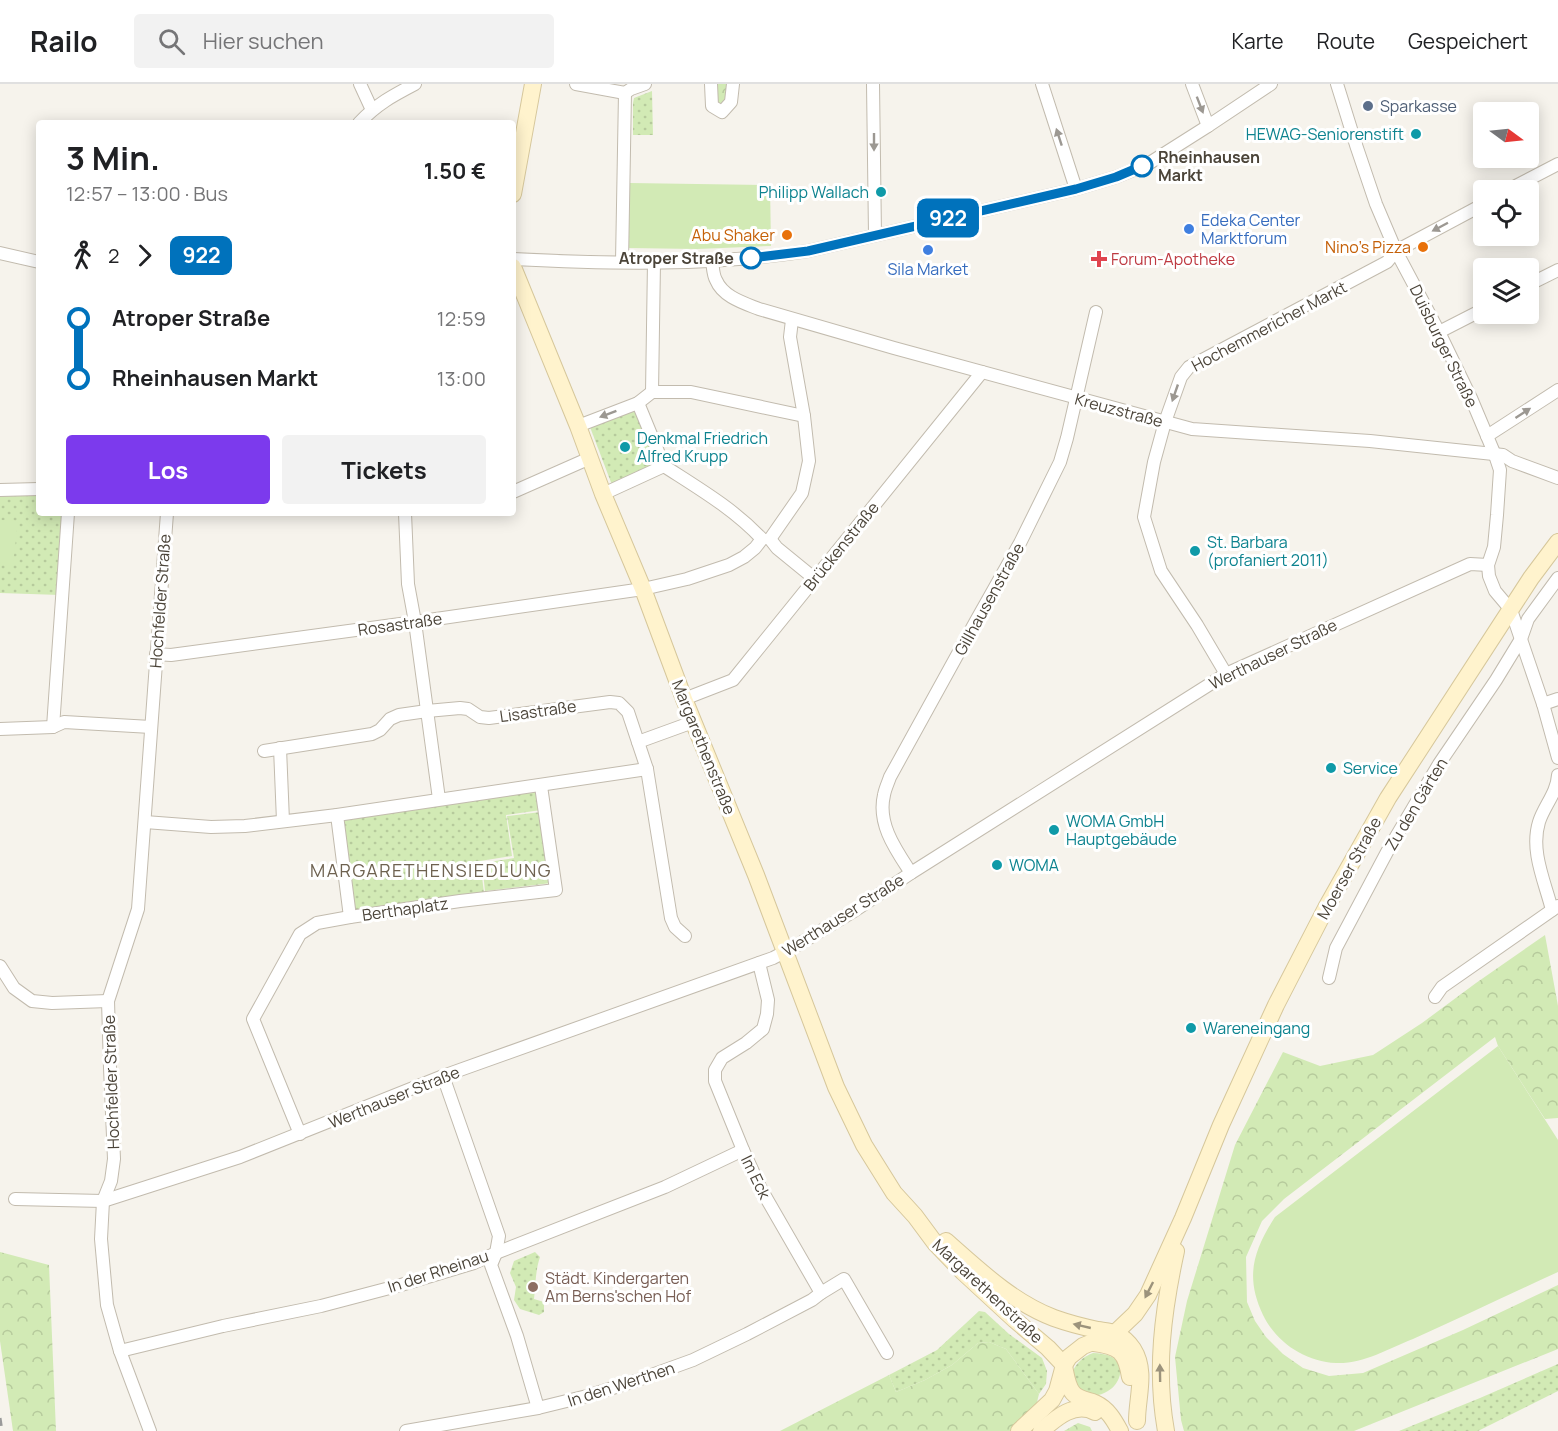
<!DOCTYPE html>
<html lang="de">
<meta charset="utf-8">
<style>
:root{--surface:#fff;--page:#f2f2f2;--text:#202124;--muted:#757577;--line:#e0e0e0;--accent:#7c3aed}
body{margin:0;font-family:Manrope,sans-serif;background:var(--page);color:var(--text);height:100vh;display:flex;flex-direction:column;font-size:22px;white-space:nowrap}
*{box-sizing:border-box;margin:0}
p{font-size:20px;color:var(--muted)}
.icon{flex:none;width:33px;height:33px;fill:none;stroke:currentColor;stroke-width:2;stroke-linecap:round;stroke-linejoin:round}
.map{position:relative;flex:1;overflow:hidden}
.sheet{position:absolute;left:36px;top:36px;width:480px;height:396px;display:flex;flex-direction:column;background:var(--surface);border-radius:6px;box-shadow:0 3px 15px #0003}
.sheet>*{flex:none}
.badge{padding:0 12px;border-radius:9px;font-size:21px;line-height:39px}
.needle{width:39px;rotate:105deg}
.fabs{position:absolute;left:1473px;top:18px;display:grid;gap:12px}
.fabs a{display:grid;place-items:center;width:66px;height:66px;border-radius:6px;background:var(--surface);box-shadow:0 3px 15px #0003;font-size:30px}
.map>.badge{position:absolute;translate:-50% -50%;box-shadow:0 0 0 3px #fff}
.legs{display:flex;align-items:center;gap:9px;height:66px;padding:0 30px;font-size:20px}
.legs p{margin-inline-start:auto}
.head{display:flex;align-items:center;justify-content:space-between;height:102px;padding:0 30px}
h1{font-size:33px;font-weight:700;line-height:45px}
.cta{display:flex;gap:12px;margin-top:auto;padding:12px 30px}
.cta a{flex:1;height:69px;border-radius:6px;background:var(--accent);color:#fff;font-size:24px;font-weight:700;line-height:69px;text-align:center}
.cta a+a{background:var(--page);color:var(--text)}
ul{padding:0 30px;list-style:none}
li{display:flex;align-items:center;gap:21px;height:60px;font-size:22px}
li i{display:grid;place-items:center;width:9px;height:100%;margin:0 8px;background:currentColor}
li i::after{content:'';width:15px;height:15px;margin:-8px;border:4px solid;border-radius:50%;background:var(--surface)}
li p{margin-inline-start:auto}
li:first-child i{background:linear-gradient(#0000 50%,currentColor 0)}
li:last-child i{background:linear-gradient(currentColor 50%,#0000 0)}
header{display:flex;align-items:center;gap:36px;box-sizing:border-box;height:84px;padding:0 30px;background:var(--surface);border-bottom:2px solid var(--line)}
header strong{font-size:28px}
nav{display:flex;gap:33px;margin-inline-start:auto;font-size:21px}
.search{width:420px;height:54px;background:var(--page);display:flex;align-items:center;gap:15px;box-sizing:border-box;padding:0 21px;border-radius:6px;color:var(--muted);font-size:22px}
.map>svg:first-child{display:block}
</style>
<header>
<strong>Railo</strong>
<div class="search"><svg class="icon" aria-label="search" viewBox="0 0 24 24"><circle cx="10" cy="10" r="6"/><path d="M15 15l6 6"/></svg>Hier suchen</div>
<nav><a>Karte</a><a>Route</a><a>Gespeichert</a></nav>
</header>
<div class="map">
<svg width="1558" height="1347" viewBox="0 0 1558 1347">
<defs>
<pattern id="grass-dots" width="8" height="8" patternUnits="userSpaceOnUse" patternTransform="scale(1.5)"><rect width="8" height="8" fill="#d2eab5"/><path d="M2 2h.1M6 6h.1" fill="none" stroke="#b6ca9c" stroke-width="1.8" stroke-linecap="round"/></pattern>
<pattern id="forest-crowns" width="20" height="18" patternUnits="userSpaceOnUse" patternTransform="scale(1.5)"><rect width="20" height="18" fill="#d2eab5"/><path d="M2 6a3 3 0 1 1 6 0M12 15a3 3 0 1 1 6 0" fill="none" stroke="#b6ca9c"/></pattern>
</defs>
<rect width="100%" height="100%" fill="#f6f3ec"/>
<!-- grass -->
<g fill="url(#grass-dots)">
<polygon points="652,7 653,51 633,51 633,19 634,14"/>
<polygon points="632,327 636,327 658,380 612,401 590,343"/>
<polygon points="0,412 39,412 39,429 64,429 60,511 0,509"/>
<polygon points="539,707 541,726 506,731 512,772 480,777 484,809 354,828 343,736"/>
<polygon points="541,728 551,799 485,807 482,779 514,774 507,732"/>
<path d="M535,1168L540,1173C535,1188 536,1199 534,1215L544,1218V1228L539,1231L520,1225L514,1216L516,1203L510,1189L514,1177Z"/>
<polygon points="979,1227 985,1228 1009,1250 1042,1274 1047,1287 1046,1300 1039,1310 1006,1265 989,1258 978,1259 952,1281 925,1296 896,1308 889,1291 937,1266"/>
<path d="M1093,1269C1099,1269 1106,1270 1112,1273C1132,1287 1112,1314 1091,1311C1087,1310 1082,1307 1077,1306L1073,1287C1077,1278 1083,1273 1093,1269Z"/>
<polygon points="1558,1280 1558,1307 1478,1347 1399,1347 1480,1314"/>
</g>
<!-- forest -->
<g fill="url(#forest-crowns)">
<polygon points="717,0 729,0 728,14 722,22 717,20"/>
<polygon points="1545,851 1558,922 1558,1034 1545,1035 1498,962 1495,953 1284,1115 1262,1137 1246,1173 1247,1218 1255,1237 1266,1253 1283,1270 1303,1284 1329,1292 1363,1289 1463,1246 1558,1201 1558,1265 1354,1347 1184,1347 1181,1336 1175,1273 1187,1217 1235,1061 1283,968 1320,982 1373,971 1422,939 1476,899"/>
<polygon points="0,1168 49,1181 56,1347 13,1347 0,1257"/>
<polygon points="989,1258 1006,1265 1039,1310 1035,1326 1013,1347 780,1347 889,1291 896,1308 925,1296 952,1281 978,1259"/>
<polygon points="1078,1339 1090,1343 1092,1347 1064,1347"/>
</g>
<!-- garden -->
<g fill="#d2eab5">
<polygon points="630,99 770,101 771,162 697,165 628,164"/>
<polygon points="0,436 18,437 13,480 0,478"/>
<path d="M1498,962L1558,1056V1188C1510,1210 1462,1233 1413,1255C1388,1265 1363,1280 1336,1279C1305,1278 1276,1258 1263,1231C1245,1193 1253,1167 1275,1133Z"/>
</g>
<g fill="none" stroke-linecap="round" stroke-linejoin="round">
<!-- street casing -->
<g stroke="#c2bbae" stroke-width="14">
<g id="street">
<polyline points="360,0 372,26"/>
<polyline points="576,0 625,9 631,5 645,0"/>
<polyline points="711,0 712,22 722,28 731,18 733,0"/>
<polyline points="873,0 875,151"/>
<polyline points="1042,0 1076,105"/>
<polyline points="1192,0 1208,42"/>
<polyline points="1337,0 1356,61 1376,120 1396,167 1439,248 1471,314 1495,371 1500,386 1497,431 1494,463 1488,481 1489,492 1495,507 1511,526 1543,620 1558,674"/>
<path d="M359,39C377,20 392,12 415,0"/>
<polyline points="1508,106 1558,80"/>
<polyline points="0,169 39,178"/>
<path d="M513,175C611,180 711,182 808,167L1076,105L1116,93L1148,80L1208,42L1271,0"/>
<path d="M712,177C713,183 713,191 716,196C723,213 744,219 759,225L894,264L1192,345L1370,357L1503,371L1512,377L1558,394"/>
<polyline points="622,178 625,9"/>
<polyline points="1528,201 1558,186"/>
<polyline points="1439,248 1484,225"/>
<polyline points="652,308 691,308 804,332"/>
<polyline points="652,308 654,178"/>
<polyline points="578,342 638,319 652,308"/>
<polyline points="1487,352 1558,306"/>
<path d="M664,382C698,404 734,425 762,455"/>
<polyline points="0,406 39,405"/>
<polyline points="513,408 590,374"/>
<polyline points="603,410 664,382 638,319"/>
<polyline points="405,429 408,500 415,538 439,715"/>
<polyline points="770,455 802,409 809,377 804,332 790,253 792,236"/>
<polyline points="770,455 777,464 815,495"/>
<polyline points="156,570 171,571 415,538 643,505 687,495 729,481 744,473 755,464 762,455"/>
<polyline points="1226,590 1197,541 1161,487 1144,433 1154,378 1165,338 1181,293 1189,283 1387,178 1396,167 1484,120"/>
<polyline points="684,615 733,596 982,288"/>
<polyline points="1543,620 1558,615"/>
<polyline points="53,643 68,429"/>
<polyline points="0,645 53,643 64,638 151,643"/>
<polyline points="638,658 693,638"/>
<polyline points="280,664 283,737"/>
<polyline points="264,667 372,650 380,646 390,635 399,631 427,627 460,624 468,625 480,633 489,634 610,618 619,619 628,628 647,685 671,834 675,843 685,852"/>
<polyline points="337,731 350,833"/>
<polyline points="145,738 211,743 245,742 337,731 647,685"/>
<path d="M911,789C896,766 877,740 884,711C885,705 888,699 890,693L976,537L1020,459L1060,378L1067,354L1096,228"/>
<path d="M1552,826C1545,798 1530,767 1539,738C1544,722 1557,709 1558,691"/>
<polyline points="759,879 768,916 767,930 763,945 746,959 722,974 715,986 715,997 743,1066 761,1105 821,1209 844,1195 887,1269"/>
<polyline points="0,882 14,904 32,917 52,919 108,917"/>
<polyline points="1329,894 1336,864 1387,768 1439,680 1496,596 1521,555 1528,535 1558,494"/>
<polyline points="1435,913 1442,903 1558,822"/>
<polyline points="443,992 499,1152 496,1169 491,1181 517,1252 538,1324"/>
<polyline points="300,1050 253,935 300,850 317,839 350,833 460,817 556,806 541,702"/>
<polyline points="15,1115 103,1117 240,1073 443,992 773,874 794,863 854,827 911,789 1226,590 1470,480 1488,481"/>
<polyline points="120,1267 223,1242 321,1222 401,1201 474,1179 496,1169 665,1103 743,1066"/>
<polyline points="150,1347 120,1267 107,1221 101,1155 103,1117 111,1097 114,1075 110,984 108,917 138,825 167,429"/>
<polyline points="406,1347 538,1324 587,1312 635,1297 693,1276 747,1250 812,1216 821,1209"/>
</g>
</g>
<!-- secondary casing -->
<g stroke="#d6c79b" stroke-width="18">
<g id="secondary">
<polyline points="513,110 533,0"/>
<polyline points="513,183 578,342 603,410 643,505 684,615 756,791 836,1003 864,1061 894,1109 915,1132 935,1159 963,1188 1015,1236 1048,1264 1064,1281"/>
<path d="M946,1157C979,1186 1012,1218 1054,1234C1068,1239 1083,1243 1098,1246C1104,1247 1111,1247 1116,1250C1123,1253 1129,1259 1133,1265C1147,1287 1137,1313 1137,1337"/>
<path d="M1094,1259C1119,1262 1126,1268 1130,1293"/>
<path d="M1064,1282C1066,1291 1067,1302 1073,1309C1079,1316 1088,1316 1095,1319C1108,1325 1114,1336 1120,1347"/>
<polyline points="1019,1347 1052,1316 1057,1307 1064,1281 1069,1273 1083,1262 1115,1249 1135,1230 1148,1211 1183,1134 1221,1041 1276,921 1326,824 1388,714 1531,494 1558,458"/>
<path d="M1041,1347C1056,1334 1075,1317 1095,1328"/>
<path d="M1166,1347C1155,1286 1163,1227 1176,1167"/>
</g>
</g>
<!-- street -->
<use href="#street" stroke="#fff" stroke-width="12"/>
<!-- secondary -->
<use href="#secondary" stroke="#fff3cd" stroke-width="16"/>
<!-- rail -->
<polyline stroke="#9a9a9a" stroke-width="3" stroke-dasharray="8 8" stroke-linecap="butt" points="0,1334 2,1347"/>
</g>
<!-- one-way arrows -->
<defs><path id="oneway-solid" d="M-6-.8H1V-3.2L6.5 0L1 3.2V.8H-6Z" transform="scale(1.5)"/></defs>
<g fill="#9c9892">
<use href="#oneway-solid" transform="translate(1200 21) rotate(69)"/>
<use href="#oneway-solid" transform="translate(1059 53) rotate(-108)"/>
<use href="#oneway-solid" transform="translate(874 58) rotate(90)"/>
<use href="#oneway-solid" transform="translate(1440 143) rotate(152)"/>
<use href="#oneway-solid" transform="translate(1175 309) rotate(109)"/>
<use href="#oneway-solid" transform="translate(1523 329) rotate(-33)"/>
<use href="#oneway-solid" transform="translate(608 330) rotate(159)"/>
</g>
<g fill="#9c937c">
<use href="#oneway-solid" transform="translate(1149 1206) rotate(117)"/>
<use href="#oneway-solid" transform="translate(1082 1242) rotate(-167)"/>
<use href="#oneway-solid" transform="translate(1160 1289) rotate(-91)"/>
</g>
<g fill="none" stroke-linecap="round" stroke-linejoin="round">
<!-- line-1 casing -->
<g stroke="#fff" stroke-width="14">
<polyline id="line-1" points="751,174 808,167 1076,105 1116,93 1142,82"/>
</g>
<!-- line-1 -->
<use href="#line-1" stroke="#0072bc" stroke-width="9"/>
</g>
<!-- markers -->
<circle fill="#5c6f8a" stroke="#fff" stroke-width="2" cx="1368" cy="22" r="6"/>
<g fill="#0f9aa8" stroke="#fff" stroke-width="2">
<circle cx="1416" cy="50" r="6"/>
<circle cx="881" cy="108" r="6"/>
<circle cx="625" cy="363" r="6"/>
<circle cx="1195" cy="467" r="6"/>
<circle cx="1331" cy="684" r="6"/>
<circle cx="1054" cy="746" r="6"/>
<circle cx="997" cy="781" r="6"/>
<circle cx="1191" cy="944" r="6"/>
</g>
<g fill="#fff" stroke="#0072bc" stroke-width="3">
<circle cx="1142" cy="82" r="10"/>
<circle cx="751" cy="174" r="10"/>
</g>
<g fill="#3f7fe0" stroke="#fff" stroke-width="2">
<circle cx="1189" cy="145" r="6"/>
<circle cx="928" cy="166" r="6"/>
</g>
<g fill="#e8710a" stroke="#fff" stroke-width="2">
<circle cx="787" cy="151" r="6"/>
<circle cx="1423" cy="163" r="6"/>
</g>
<path fill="#e0444e" stroke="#fff" stroke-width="2" d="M1096 166h6v6h6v6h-6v6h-6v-6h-6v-6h6z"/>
<circle fill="#8d6e63" stroke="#fff" stroke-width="2" cx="533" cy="1203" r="6"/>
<g text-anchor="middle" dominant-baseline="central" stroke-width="6" stroke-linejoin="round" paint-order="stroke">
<!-- service labels -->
<g font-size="16" fill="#4e5e75" stroke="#fff" text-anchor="start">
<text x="1380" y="22">Sparkasse</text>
</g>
<!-- culture labels -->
<g font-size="16" fill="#0d838f" stroke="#fff" text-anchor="start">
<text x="1404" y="50" text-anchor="end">HEWAG-Seniorenstift</text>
<text x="869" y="108" text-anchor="end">Philipp Wallach</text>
<text x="637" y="354">Denkmal Friedrich<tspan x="637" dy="18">Alfred Krupp</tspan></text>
<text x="1207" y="458">St. Barbara<tspan x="1207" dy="18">(profaniert 2011)</tspan></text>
<text x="1343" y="684">Service</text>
<text x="1066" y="737">WOMA GmbH<tspan x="1066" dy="18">Hauptgebäude</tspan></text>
<text x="1009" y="781">WOMA</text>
<text x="1203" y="944">Wareneingang</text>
</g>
<!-- stop labels -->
<g font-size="16" font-weight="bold" fill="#4b4439" stroke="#fff" text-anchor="start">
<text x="1158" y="73">Rheinhausen<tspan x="1158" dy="18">Markt</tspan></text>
<text x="734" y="174" text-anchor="end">Atroper Straße</text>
</g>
<!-- shop labels -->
<g font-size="16" fill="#366cbe" stroke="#fff" text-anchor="start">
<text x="1201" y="136">Edeka Center<tspan x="1201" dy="18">Marktforum</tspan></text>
<text x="928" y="185" text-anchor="middle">Sila Market</text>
</g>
<!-- food labels -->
<g font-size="16" fill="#c56008" stroke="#fff" text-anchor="end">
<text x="775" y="151">Abu Shaker</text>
<text x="1411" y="163">Nino's Pizza</text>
</g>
<!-- health labels -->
<g font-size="16" fill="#be3a42" stroke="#fff" text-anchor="start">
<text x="1111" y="175">Forum-Apotheke</text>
</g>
<!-- street labels -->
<g font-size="16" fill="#4b4439" stroke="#fff">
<text transform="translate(1269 242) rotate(-28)">Hochemmericher Markt</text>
<text transform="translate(1444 262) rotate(64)">Duisburger Straße</text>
<text transform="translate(1119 326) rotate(15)">Kreuzstraße</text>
<text transform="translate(841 462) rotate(-51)">Brückenstraße</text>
<text transform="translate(989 515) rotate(-61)">Gillhausenstraße</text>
<text transform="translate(160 517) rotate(-86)">Hochfelder Straße</text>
<text transform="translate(400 540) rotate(-8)">Rosastraße</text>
<text transform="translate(1273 570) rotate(-26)">Werthauser Straße</text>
<text transform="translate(538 627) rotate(-8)">Lisastraße</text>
<text transform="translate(704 663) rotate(68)">Margarethenstraße</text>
<text transform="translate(1416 720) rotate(-59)">Zu den Gärten</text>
<text transform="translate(1349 784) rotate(-61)">Moerser Straße</text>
<text transform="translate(405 825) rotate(-8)">Berthaplatz</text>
<text transform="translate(843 831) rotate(-32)">Werthauser Straße</text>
<text transform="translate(111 998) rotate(-92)">Hochfelder Straße</text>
<text transform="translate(394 1013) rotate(-22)">Werthauser Straße</text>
<text transform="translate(756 1093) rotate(64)">Im Eck</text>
<text transform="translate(438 1187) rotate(-18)">In der Rheinau</text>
<text transform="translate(988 1207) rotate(43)">Margarethenstraße</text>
<text transform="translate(621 1300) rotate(-18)">In den Werthen</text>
</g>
<!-- education labels -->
<g font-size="16" fill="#785e54" stroke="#fff" text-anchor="start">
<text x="545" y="1194">Städt. Kindergarten<tspan x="545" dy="18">Am Berns'schen Hof</tspan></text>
</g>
<!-- neighbourhood labels -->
<g font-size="18" letter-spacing="1.5" fill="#6e6250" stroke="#fff">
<text x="431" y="786">MARGARETHENSIEDLUNG</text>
</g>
</g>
</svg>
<div class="fabs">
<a><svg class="needle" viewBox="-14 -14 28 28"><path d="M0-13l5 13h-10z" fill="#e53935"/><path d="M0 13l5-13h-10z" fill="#757577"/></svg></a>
<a><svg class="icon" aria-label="locate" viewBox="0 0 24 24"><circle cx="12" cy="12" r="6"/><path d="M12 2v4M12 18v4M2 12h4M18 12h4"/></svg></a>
<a><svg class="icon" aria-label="layers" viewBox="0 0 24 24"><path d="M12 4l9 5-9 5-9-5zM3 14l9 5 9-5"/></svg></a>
</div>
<b class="badge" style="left:948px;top:134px;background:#0072bc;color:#fff">922</b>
<section class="sheet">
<div class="head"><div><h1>3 Min.</h1><p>12:57 – 13:00 · Bus</p></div><b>1.50 €</b></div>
<div class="legs"><svg class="icon" aria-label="walk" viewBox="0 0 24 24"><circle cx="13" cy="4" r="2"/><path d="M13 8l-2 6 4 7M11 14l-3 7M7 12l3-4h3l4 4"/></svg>2<svg class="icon" aria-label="forward" viewBox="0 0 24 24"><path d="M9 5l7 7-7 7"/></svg><b class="badge" style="background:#0072bc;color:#fff">922</b></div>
<ul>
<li><i style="color:#0072bc"></i><b>Atroper Straße</b><p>12:59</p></li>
<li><i style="color:#0072bc"></i><b>Rheinhausen Markt</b><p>13:00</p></li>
</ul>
<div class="cta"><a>Los</a><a>Tickets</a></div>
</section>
</div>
